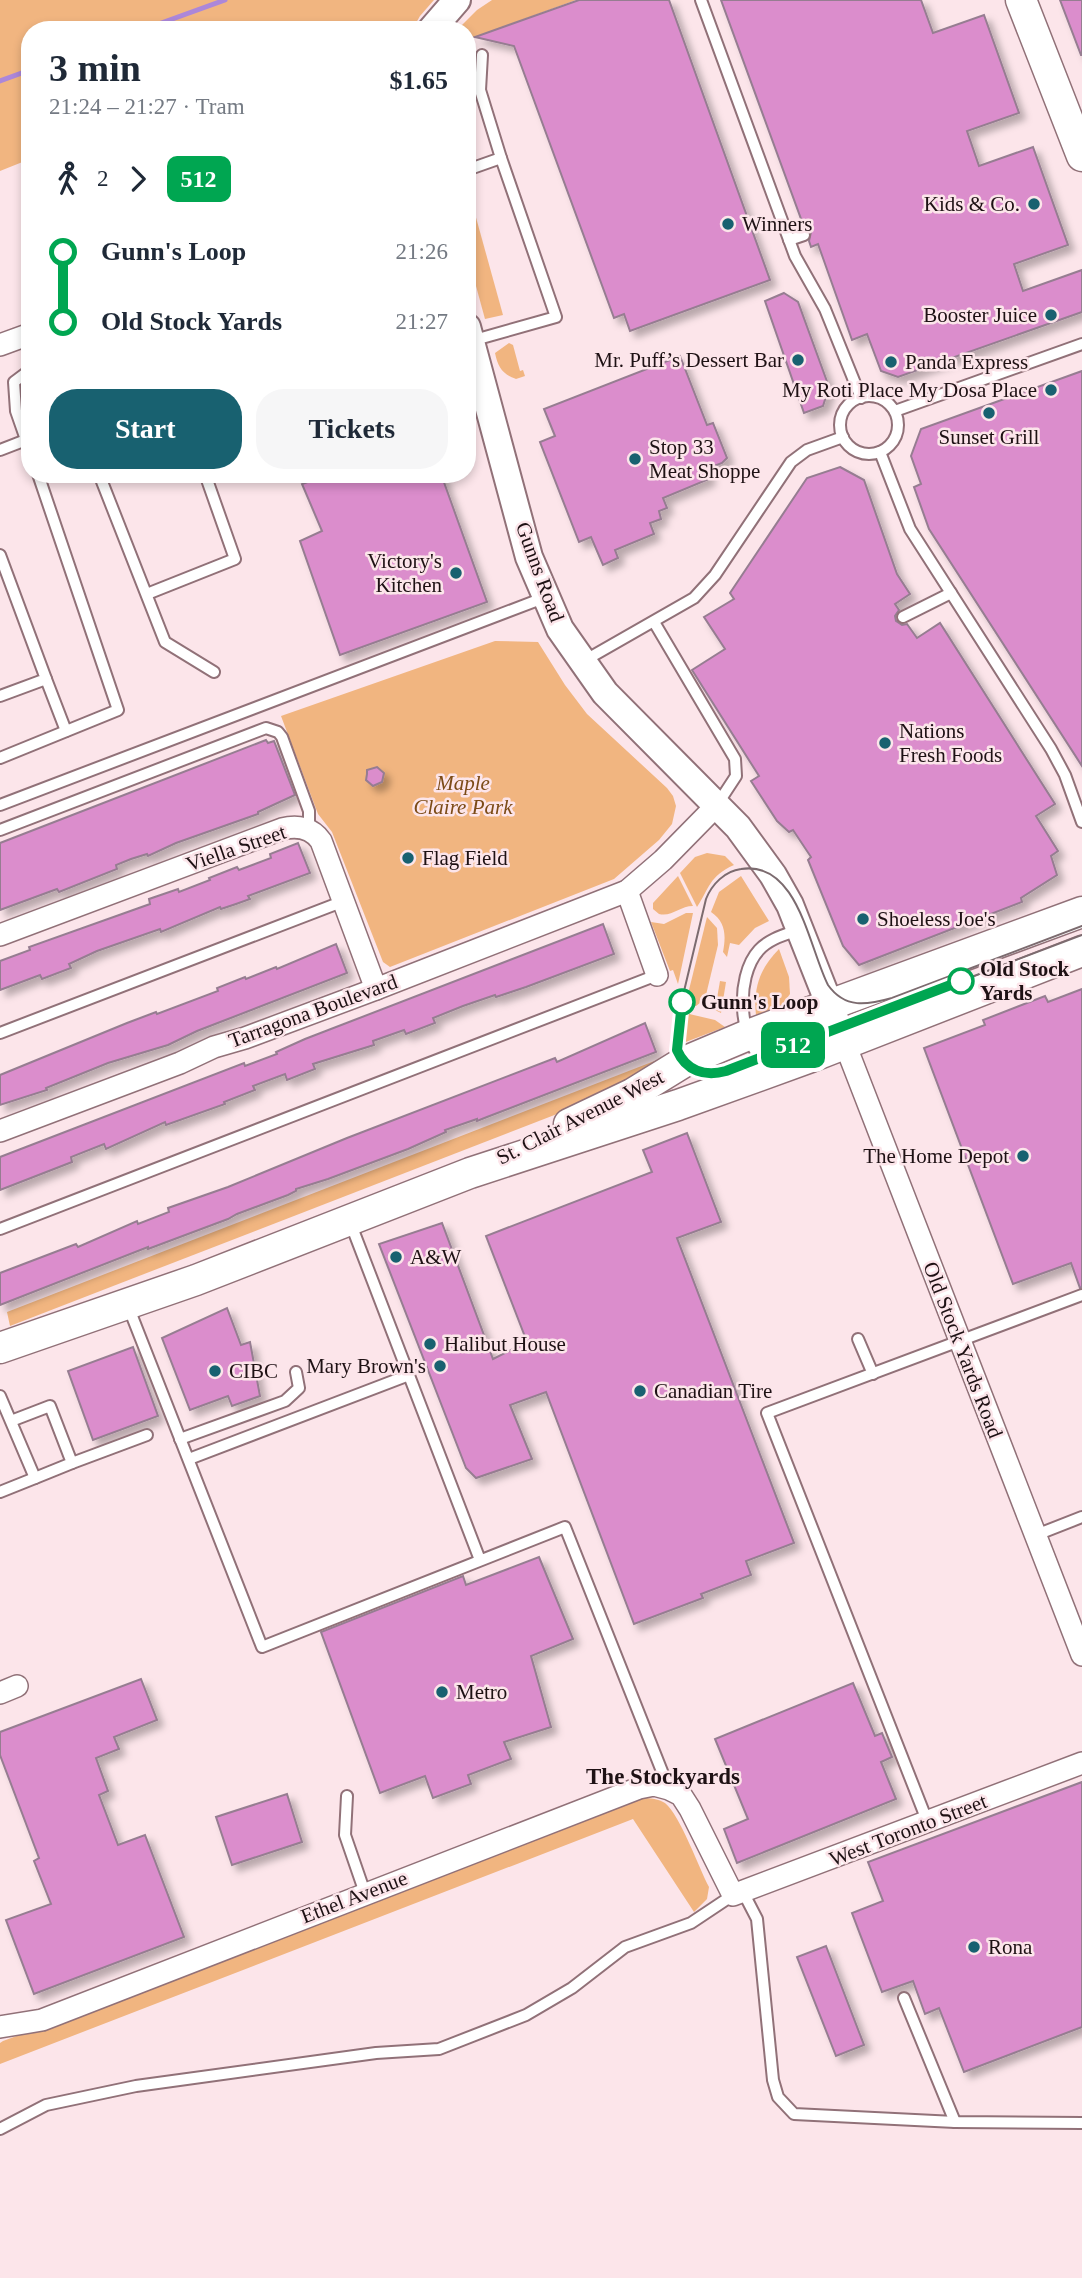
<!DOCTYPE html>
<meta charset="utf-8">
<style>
:root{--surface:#fff;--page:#f6f6f7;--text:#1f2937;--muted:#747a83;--accent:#186170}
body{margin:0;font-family:"Times New Roman",serif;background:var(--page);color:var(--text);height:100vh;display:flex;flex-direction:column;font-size:26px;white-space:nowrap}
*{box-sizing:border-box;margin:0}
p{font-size:23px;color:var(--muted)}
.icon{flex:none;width:38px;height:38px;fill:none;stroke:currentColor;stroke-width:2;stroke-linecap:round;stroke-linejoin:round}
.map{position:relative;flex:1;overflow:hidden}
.side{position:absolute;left:21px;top:21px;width:455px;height:462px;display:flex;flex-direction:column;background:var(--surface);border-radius:28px;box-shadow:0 4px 10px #0003}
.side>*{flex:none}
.badge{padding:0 14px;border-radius:10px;font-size:24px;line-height:46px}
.map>.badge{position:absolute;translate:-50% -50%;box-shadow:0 0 0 4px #fff}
.legs{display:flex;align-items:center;gap:10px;height:77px;padding:0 28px;font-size:23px}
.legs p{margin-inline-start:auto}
.summary{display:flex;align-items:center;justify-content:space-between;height:119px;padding:0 28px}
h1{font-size:38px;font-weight:600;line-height:52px}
.cta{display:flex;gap:14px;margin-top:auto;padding:14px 28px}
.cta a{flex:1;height:80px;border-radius:28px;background:var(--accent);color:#fff;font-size:28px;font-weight:600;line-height:80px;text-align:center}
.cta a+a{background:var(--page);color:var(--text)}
ul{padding:0 28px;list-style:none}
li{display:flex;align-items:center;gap:24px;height:70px;font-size:26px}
li i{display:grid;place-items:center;width:10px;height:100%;margin:0 9px;background:currentColor}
li i::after{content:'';width:18px;height:18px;margin:-9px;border:5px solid;border-radius:50%;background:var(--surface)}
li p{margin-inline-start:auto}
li:first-child i{background:linear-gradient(#0000 50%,currentColor 0)}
li:last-child i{background:linear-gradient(currentColor 50%,#0000 0)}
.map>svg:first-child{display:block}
</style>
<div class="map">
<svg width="1082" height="2278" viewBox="0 0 1082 2278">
<defs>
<filter id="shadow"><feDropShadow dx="6" dy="6" stdDeviation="3.5" flood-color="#0004"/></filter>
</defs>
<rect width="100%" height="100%" fill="#fce5ea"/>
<!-- green -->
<g fill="#f1b580">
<polygon points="0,0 434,0 420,16 412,30 373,30 371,25 358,30 30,30 30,159 0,171"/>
<polygon points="492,0 576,0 467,40 467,30 457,30 477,10"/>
<polygon points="467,185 503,315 485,319 467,253"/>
<path d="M509,343L513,345L520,371L523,370L525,376L516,379C502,374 498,367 495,353Z"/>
<polygon points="495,641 538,642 565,685 587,714 667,788 673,796 676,806 672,824 659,840 614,879 390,967 383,962 332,832 318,814 281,716"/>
<path d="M707,853L725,856L734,865C709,876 709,889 697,907L680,873L695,857Z"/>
<path d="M678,876L693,906C680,906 672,917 659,914L653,909V903Z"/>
<path d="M741,876L769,921L755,928L739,945L730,943L727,957L723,952C726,936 726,922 711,912L719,892Z"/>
<polygon points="686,913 693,913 678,984 673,970 670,971 651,922 664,924"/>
<polygon points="707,917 717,928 718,945 705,999 696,1006 685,1006"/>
<path d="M779,949L789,977L790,994L782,1005L756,1015C753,988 760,968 779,949Z"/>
<polygon points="720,981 726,982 721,1013 715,1010"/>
<polygon points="685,1013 715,1020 725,1027 683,1043 680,1030"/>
<polygon points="670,1055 588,1102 10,1326 7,1312"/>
<path d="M643,1798C650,1798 659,1799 665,1803C680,1815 699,1868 709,1887L707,1899L694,1912L633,1819L0,2064V2043L3,2041L223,1960Z"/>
</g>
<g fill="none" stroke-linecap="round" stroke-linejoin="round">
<!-- stream -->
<g stroke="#ac87d9" stroke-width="5">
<polyline points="142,30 225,0"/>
<polyline points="0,81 30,70"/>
</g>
</g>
<!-- building -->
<g fill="#db8dcc" stroke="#967d91" stroke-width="2" filter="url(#shadow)">
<polygon points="579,0 669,0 770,280 630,331 624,314 614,318 514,46 475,37"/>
<polygon points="721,0 921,0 933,33 984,15 1019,113 967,131 979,166 1033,147 1068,245 1014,264 1023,291 1082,270 1082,312 898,377 881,371 867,334 852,340 818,244 811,247 809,241 811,232 804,227"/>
<polygon points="1060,0 1082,0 1082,55 1081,55"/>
<polygon points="784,293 798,302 829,387 823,406 804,413 765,301"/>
<polygon points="680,356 707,425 713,423 727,458 722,463 706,469 709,479 663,498 667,508 659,511 661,519 650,523 654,534 615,550 618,558 603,565 591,537 579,542 540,442 555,436 544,409"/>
<polygon points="1082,371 1082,766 929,529 914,487 921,484 911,456 921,429"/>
<polygon points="840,467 864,480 897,574 910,594 895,604 899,610 895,616 896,621 902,625 907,624 917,638 940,623 1055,804 1036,816 1058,851 1051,856 1057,875 1021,898 1022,902 859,965 843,946 808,860 811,857 793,830 789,832 777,821 751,781 759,776 692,670 725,649 704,617 734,599 730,593 807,478"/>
<polygon points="330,474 441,474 487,602 340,655 300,541 322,531 302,484"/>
<polygon points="266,740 268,743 274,741 295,795 258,812 258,814 176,843 148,856 147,854 131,859 116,865 117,869 59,892 57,889 0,910 0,843"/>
<polygon points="377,767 384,773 382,782 373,786 366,780 367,774 367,770"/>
<polygon points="298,843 310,873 248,896 250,899 236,904 221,909 220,907 161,932 160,929 97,951 69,964 71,968 42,979 40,975 0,990 0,961 30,950 29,947 150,904 149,899 178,889 179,892 210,880 209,878 237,867 239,870 271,858 270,854"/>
<polygon points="603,924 614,954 526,987 496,997 495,995 463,1006 433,1018 435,1023 406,1034 404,1030 373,1041 374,1045 313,1064 315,1069 287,1080 285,1074 253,1086 255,1090 224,1102 225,1104 166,1125 165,1122 106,1149 104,1144 71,1157 72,1162 0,1190 0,1157 244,1063 245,1066 277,1054 276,1052 305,1039"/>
<polygon points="336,944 347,973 197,1031 168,1045 108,1063 46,1088 47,1090 0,1105 0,1075 127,1023 156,1012 157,1014 218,991 217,988 245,977 246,979 276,967 277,969"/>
<polygon points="1082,989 1082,1287 1080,1288 1071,1263 1013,1284 924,1048 985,1025 983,1020 1045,996 1048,1002"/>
<polygon points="645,1023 656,1052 487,1117 477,1121 477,1119 445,1130 446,1132 408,1149 328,1179 296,1189 296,1191 288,1195 237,1214 228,1219 148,1249 148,1247 0,1305 0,1273 76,1244 78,1247 137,1221 138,1224 169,1212 168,1208 228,1187 347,1138 555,1058 557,1062"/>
<polygon points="687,1133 721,1222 677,1238 794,1543 746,1561 751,1575 701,1594 703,1598 634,1624 546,1392 510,1405 532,1459 476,1478 466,1468 379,1244 442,1223 493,1359 527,1342 486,1236 652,1172 643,1150"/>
<polygon points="227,1308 241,1345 250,1342 260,1396 232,1406 228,1396 190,1410 162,1338"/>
<polygon points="133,1347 158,1416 93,1440 68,1371"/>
<polygon points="539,1557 573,1639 531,1656 551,1727 504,1742 511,1759 468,1775 471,1784 433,1798 425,1776 380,1793 321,1632 463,1576 466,1585"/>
<polygon points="141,1679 157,1720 114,1737 119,1749 96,1758 108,1791 99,1795 118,1845 145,1835 184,1937 34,1994 6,1920 51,1904 34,1861 39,1858 0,1755 0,1732"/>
<polygon points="853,1683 875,1736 882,1733 892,1757 881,1762 896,1799 737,1863 724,1829 748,1819 715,1739"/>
<polygon points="1082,1782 1082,2027 964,2072 939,2008 925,2014 913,1981 882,1992 852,1913 883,1901 868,1862"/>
<polygon points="287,1794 302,1842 232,1865 216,1817"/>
<polygon points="826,1946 864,2045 836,2056 797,1957"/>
</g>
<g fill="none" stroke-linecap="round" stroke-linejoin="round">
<!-- service casing -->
<g stroke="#917178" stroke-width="14">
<g id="service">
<polyline points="701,0 795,256 825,309 861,398"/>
<polyline points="467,170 501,158 480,90 482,55"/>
<polyline points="789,240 804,235"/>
<polyline points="471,341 556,317 501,158"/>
<polyline points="30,370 14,382 16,411 30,451"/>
<circle cx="869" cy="425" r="29"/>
<polyline points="895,411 1082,344"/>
<polyline points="0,450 26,440"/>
<polyline points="880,452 910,529 1051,749 1065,775 1082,822"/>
<polyline points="99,474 165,642 214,672"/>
<polyline points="0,555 46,679 0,696"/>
<polyline points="147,594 235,559 205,474"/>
<polyline points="903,617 951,593"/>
<polyline points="654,622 735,759 736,776 717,805"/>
<polyline points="582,662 694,598 715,575 791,462 807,450 843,437"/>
<polyline points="46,679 66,731"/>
<polyline points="0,758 118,710 38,474"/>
<polyline points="0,805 546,597"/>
<polyline points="0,830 266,728 278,732 282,737 309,811 309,830"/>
<polyline points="0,1033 344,901"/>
<path d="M770,1066C738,1047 734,977 759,950C769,939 784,935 798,930"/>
<polyline points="350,1222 480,1560"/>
<polyline points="0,1229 657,975"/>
<polyline points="128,1306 262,1647 565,1527 669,1789"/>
<polyline points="858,1339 873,1374"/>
<polyline points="0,1396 35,1478 72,1463 50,1406 11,1421"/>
<polyline points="180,1439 285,1401 299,1388 296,1372"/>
<polyline points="189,1459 409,1375"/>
<polyline points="72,1463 147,1435"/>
<polyline points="0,1492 35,1478"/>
<polyline points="1036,1535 1082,1517"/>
<polyline points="347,1796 345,1835 365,1893"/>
<polyline points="928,1823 767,1413 1082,1295"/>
<polyline points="743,1892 757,1919 773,2080 778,2097 794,2114 955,2122 1082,2123"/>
<polyline points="904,1998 955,2122"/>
<polyline points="0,2129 46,2105 136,2086 376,2053 439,2049 526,2015 572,1988 625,1947 691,1923 733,1895"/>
</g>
</g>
<!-- minor casing -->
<g stroke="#917178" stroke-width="24">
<g id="minor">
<polyline points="0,345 30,334"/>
<polyline points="627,891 657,975"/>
<path d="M0,935L282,829C298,825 312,828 321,841L376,989"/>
<polyline points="845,1044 1082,1655"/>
<polyline points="0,1131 180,1063 214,1047 245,1038 376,989 627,891 663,860 717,805"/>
<polyline points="0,1693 17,1686"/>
<polyline points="0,2027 42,2020 639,1788 654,1785 669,1789 681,1795 690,1809 733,1895 1082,1763"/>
</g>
</g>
<!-- tertiary casing -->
<g stroke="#917178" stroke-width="30">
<g id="tertiary">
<polyline points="431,30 457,0"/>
<polyline points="467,327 529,557 560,629 605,693 738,827 773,875 790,905 845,1044"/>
</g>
</g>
<!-- secondary casing -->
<g stroke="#917178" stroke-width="33">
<g id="secondary">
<polyline points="1021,0 1082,156"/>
<polyline points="569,1124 632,1094 684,1062 748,1035 1082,912"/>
<polyline points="0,1348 196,1280 470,1173 678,1105 811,1057 1082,951"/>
</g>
</g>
<!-- service -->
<use href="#service" stroke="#fff" stroke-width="10"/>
<!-- minor -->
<use href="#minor" stroke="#fff" stroke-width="21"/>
<!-- tertiary -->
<use href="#tertiary" stroke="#fff" stroke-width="26"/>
<!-- secondary -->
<use href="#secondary" stroke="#fff" stroke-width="30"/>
<!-- tram -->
<path stroke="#7c6b6f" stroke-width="2" d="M1082,926L892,998C867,1005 845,1009 828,985C809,948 798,860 741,869C725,871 712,884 706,899L680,1008L677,1050C685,1067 700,1075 718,1073L1082,935"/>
</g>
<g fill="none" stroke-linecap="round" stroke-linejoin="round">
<!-- line-1 casing -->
<g stroke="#fff" stroke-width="16">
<path id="line-1" d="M682,1002L677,1050C686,1071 705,1077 726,1071L961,981"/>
</g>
<!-- line-1 -->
<use href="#line-1" stroke="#00a651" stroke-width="10"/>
</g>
<!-- markers -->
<g fill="#186170" stroke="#fce5ea" stroke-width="2.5">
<circle cx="1034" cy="204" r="7"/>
<circle cx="728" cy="224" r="7"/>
<circle cx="1051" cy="315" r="7"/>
<circle cx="798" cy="360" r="7"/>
<circle cx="891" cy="362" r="7"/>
<circle cx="1051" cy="390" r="7"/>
<circle cx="989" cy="413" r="7"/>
<circle cx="635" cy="459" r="7"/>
<circle cx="456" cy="573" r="7"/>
<circle cx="885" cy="743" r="7"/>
<circle cx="408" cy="858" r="7"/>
<circle cx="863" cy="919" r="7"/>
<circle cx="1023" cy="1156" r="7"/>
<circle cx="396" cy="1257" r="7"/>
<circle cx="430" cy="1344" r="7"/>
<circle cx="440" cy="1366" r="7"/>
<circle cx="215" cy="1371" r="7"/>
<circle cx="640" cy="1391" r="7"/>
<circle cx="442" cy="1692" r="7"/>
<circle cx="974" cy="1947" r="7"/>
</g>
<g fill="#fff" stroke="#00a651" stroke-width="3.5">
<circle cx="961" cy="981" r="12"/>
<circle cx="682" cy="1002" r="12"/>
</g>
<g text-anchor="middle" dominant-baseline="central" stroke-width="5" stroke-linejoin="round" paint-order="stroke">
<!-- poi labels -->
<g font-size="21" fill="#1e1114" stroke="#fce5ea" text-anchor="start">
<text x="1020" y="204" text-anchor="end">Kids &amp; Co.</text>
<text x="742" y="224">Winners</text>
<text x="1037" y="315" text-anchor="end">Booster Juice</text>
<text x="784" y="360" text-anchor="end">Mr. Puff’s Dessert Bar</text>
<text x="905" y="362">Panda Express</text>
<text x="1037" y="390" text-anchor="end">My Roti Place My Dosa Place</text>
<text x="989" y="437" text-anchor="middle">Sunset Grill</text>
<text x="649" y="447">Stop 33<tspan x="649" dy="24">Meat Shoppe</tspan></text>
<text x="442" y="561" text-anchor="end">Victory's<tspan x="442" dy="24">Kitchen</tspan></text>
<text x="899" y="731">Nations<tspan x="899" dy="24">Fresh Foods</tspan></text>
<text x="422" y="858">Flag Field</text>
<text x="877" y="919">Shoeless Joe's</text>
<text x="1009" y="1156" text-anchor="end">The Home Depot</text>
<text x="410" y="1257">A&amp;W</text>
<text x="444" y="1344">Halibut House</text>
<text x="426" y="1366" text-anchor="end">Mary Brown's</text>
<text x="229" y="1371">CIBC</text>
<text x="654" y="1391">Canadian Tire</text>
<text x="456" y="1692">Metro</text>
<text x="988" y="1947">Rona</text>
</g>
<!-- street labels -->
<g font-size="21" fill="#1e1114" stroke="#fce5ea">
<text transform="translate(540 572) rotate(70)">Gunns Road</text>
<text transform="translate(236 848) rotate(-19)">Viella Street</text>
<text transform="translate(313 1011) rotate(-20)">Tarragona Boulevard</text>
<text transform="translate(580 1117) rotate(-27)">St. Clair Avenue West</text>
<text transform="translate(963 1350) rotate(69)">Old Stock Yards Road</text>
<text transform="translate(908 1830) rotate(-21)">West Toronto Street</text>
<text transform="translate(354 1897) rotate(-21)">Ethel Avenue</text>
</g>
<!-- park labels -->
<g font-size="21" font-style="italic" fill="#7c4b17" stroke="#fce5ea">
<text x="463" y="783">Maple<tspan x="463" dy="24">Claire Park</tspan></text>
</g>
<!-- stop labels -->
<g font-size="21" font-weight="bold" fill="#1e1114" stroke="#fce5ea" text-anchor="start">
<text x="980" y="969">Old Stock<tspan x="980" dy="24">Yards</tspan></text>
<text x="701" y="1002">Gunn's Loop</text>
</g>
<!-- neighbourhood labels -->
<g font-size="23" font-weight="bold" fill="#1e1114" stroke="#fce5ea">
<text x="663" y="1776">The Stockyards</text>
</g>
</g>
</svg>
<b class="badge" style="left:793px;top:1045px;background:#00a651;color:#fff">512</b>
<section class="side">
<div class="summary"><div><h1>3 min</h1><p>21:24 – 21:27 · Tram</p></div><b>$1.65</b></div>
<div class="legs"><svg class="icon" aria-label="walk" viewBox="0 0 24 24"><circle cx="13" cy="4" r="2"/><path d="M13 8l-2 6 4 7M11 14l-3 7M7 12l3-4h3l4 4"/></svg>2<svg class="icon" aria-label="forward" viewBox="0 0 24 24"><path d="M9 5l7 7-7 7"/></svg><b class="badge" style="background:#00a651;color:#fff">512</b></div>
<ul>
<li><i style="color:#00a651"></i><b>Gunn's Loop</b><p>21:26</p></li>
<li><i style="color:#00a651"></i><b>Old Stock Yards</b><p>21:27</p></li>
</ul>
<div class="cta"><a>Start</a><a>Tickets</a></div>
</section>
</div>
